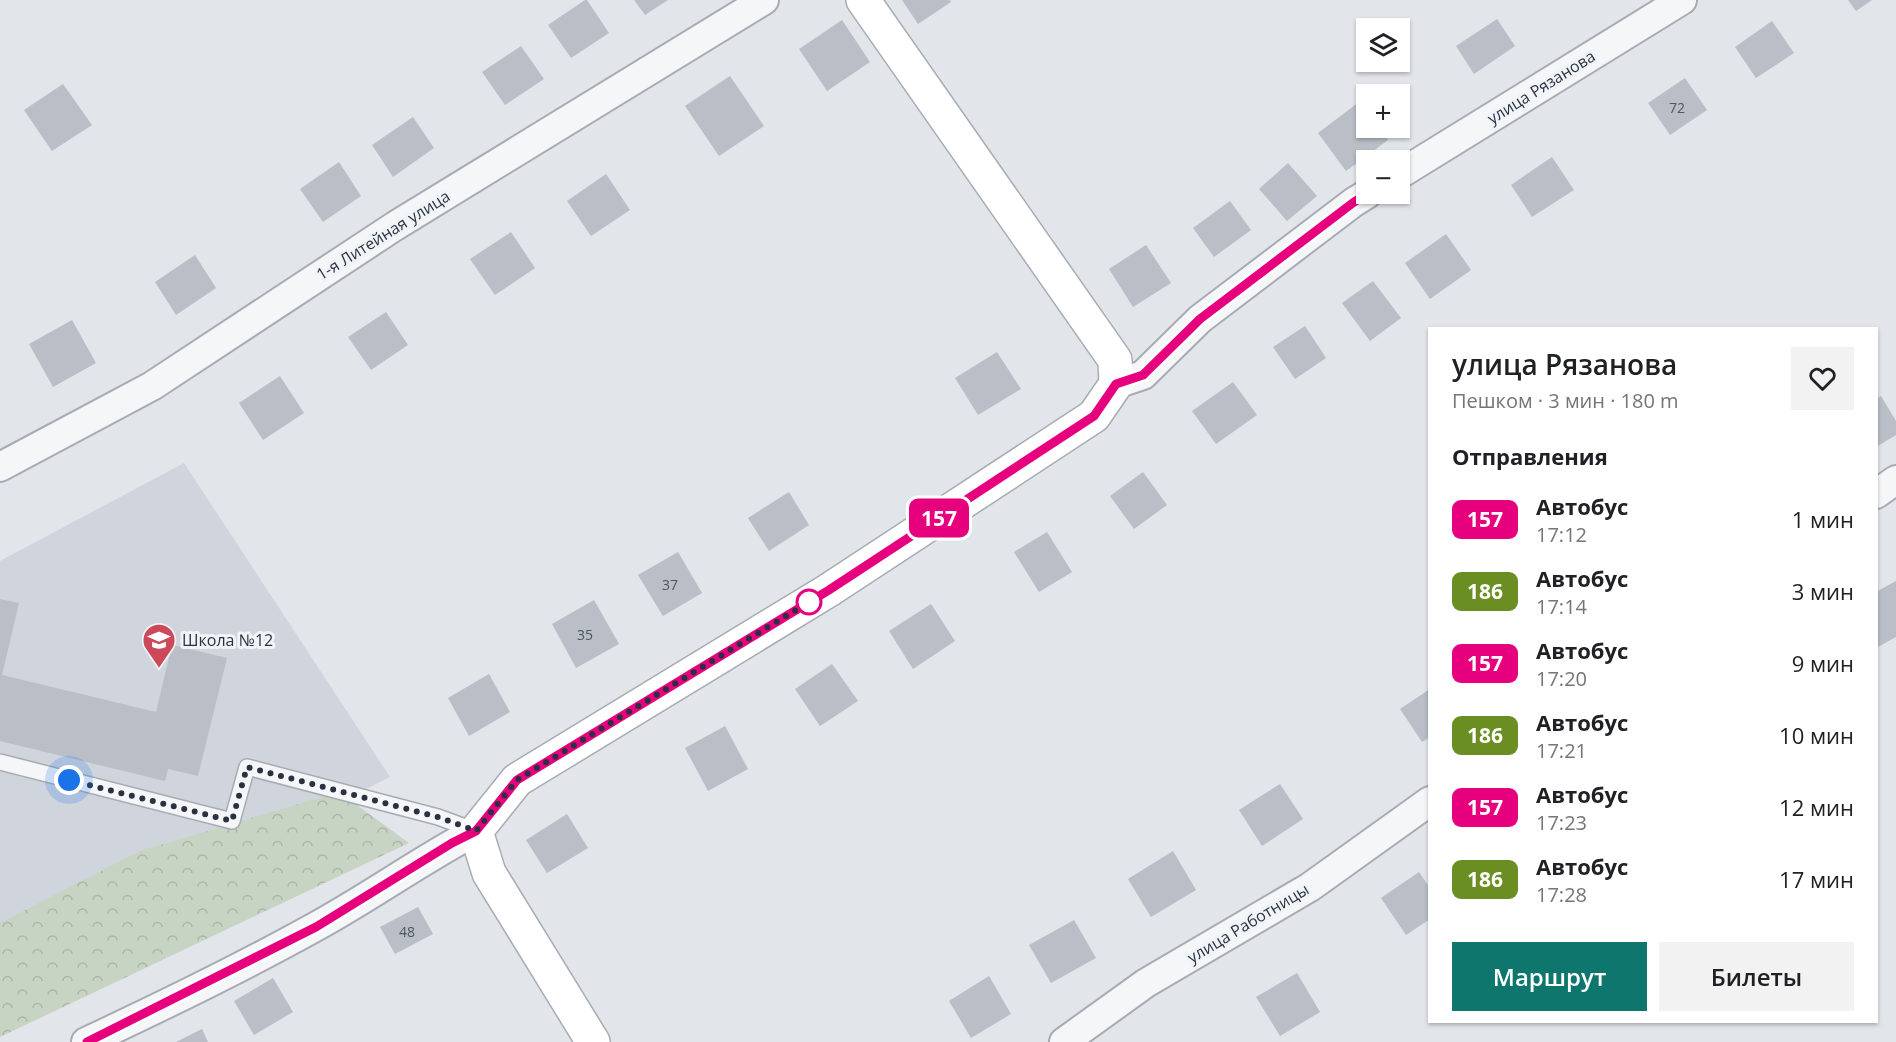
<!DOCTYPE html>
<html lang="ru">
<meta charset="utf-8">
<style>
:root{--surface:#fff;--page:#f2f2f2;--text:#202124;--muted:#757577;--accent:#0f766e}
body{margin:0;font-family:"Open Sans",sans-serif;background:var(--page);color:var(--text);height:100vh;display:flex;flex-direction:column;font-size:22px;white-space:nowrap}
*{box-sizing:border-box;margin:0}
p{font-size:20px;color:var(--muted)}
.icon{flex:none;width:33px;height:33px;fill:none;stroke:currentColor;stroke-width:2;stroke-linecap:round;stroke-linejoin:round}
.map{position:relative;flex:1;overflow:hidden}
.panel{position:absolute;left:1428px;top:327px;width:450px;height:696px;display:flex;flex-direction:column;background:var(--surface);border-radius:0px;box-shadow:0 2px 4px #0004}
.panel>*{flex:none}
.badge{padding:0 12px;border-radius:9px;font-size:21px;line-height:39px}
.buttons{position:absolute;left:1356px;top:18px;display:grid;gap:12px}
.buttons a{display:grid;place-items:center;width:54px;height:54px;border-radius:0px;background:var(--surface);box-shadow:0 2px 4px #0004;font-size:30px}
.you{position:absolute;width:30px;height:30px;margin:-15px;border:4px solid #fff;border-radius:50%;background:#1a73e8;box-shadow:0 0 0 9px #1a73e833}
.map>.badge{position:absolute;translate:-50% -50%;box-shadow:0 0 0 3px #fff}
h2{padding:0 24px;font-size:22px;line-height:54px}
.round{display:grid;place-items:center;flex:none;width:63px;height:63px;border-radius:0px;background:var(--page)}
.head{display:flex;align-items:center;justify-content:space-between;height:102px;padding:0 24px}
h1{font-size:28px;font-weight:600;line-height:45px}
.button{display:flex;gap:12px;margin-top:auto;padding:12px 24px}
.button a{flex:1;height:69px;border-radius:0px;background:var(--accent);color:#fff;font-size:24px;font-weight:600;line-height:69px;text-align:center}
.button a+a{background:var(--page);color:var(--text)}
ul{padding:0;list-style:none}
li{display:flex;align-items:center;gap:18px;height:72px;padding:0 24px}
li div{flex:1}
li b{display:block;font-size:22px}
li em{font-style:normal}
li .badge{min-width:66px;font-weight:700;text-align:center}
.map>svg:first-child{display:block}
</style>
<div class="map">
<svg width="1896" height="1042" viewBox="0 0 1896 1042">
<defs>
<pattern id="park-crowns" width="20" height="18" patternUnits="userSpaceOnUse" patternTransform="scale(1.5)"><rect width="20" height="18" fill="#c7d4c3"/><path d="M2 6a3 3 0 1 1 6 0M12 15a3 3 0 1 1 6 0" fill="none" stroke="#abb6a9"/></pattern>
</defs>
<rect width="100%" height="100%" fill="#e2e5ea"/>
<!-- built -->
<polygon fill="#d0d4dc" points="184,463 390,777 0,972 0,561"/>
<!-- park -->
<polygon fill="url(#park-crowns)" points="339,792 409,843 0,1037 0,923 140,851"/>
<!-- building -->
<g fill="#b9bec7">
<polygon points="585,0 587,0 609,33 571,58 548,25"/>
<polygon points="634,0 668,0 645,15"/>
<polygon points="902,0 950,0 951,2 918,24"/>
<polygon points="1848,0 1872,0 1856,11"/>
<polygon points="1497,19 1515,46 1474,74 1456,46"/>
<polygon points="842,20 870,62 827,91 799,49"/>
<polygon points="1772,21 1794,53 1756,78 1735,47"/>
<polygon points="521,46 544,79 505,105 482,72"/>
<polygon points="730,76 764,126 719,156 685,106"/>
<polygon points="1685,78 1707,110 1670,135 1648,103"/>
<polygon points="63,84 92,125 52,151 24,110"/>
<polygon points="1359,102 1366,111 1366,128 1378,128 1388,140 1346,171 1318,133"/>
<polygon points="413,117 434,148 393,177 372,145"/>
<polygon points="1552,157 1574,190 1532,217 1511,185"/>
<polygon points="339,162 361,196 323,222 300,189"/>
<polygon points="1288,163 1317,196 1287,221 1259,189"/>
<polygon points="606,174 630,210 591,236 567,201"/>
<polygon points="1230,201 1251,230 1214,257 1193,228"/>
<polygon points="511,232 535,268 495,295 470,259"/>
<polygon points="1446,234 1471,270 1430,299 1405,263"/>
<polygon points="1146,245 1171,283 1133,307 1109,269"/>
<polygon points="195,255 216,288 176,315 155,282"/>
<polygon points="1373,281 1401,318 1370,341 1342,303"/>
<polygon points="386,312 408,345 371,370 348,337"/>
<polygon points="72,320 96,363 53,387 29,344"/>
<polygon points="1305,326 1326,358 1295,379 1273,347"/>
<polygon points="997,352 1021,389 978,415 955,378"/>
<polygon points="280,376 304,413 263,440 239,403"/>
<polygon points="1233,382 1257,415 1216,444 1192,411"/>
<polygon points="1881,396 1896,421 1896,435 1876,447 1876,399"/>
<polygon points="1143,472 1167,505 1134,529 1110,496"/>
<polygon points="789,492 809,525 769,551 748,518"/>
<polygon points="1047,532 1072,572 1039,592 1014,552"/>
<polygon points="678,552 702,593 663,616 638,575"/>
<polygon points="1896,581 1896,637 1876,648 1876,592"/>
<polygon points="0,599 19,603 2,675 156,712 172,645 227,658 198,776 168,769 165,781 0,741"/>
<polygon points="594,600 619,644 576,668 552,624"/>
<polygon points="931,604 955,641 913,669 889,631"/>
<polygon points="832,664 858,701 820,726 795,689"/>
<polygon points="489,674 510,712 469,736 448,698"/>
<polygon points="1430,689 1430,737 1422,742 1400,709"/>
<polygon points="725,726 748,769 708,791 685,748"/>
<polygon points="1280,784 1303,819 1262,846 1239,810"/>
<polygon points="567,814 588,848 547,873 526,840"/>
<polygon points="1173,851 1196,890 1151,917 1128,879"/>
<polygon points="1419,872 1430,888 1430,919 1406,935 1381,898"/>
<polygon points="418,907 433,934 395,954 380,927"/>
<polygon points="1074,920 1096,958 1051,983 1029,945"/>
<polygon points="1297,973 1320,1012 1280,1036 1256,997"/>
<polygon points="989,976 1011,1014 971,1038 949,1001"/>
<polygon points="273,978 293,1012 254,1035 234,1001"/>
<polygon points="202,1029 208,1042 176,1042"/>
</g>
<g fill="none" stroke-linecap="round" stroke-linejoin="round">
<!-- lane casing -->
<g stroke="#a7acb4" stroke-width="18">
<polyline id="lane" points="0,762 232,821 247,767 438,817 476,831"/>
</g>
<!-- street casing -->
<g stroke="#a7acb4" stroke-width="32">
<g id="street">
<polyline points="1400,174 1682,0"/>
<polyline points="1116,384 1143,375 1200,319 1354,202 1367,194"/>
<polyline points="0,467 152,386 395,226 764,0"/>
<polyline points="1876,494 1896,480"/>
<path d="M86,1042C163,1006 241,968 315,927C370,897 421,860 476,831"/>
<polyline points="1064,1042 1146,983 1310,887 1430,801"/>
</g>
</g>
<!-- secondary casing -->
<g stroke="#a7acb4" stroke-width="36">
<polyline id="secondary" points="593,1042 489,873 476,831 517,780 829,590 1094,416 1116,384 1115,360 863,0"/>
</g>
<!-- lane -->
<use href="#lane" stroke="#f4f6f8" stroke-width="15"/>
<!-- street -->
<use href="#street" stroke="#f4f6f8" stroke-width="28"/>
<!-- secondary -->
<use href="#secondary" stroke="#fff" stroke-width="33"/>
</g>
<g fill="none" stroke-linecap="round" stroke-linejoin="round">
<!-- line casing -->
<g stroke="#fff" stroke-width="14">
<polyline id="line" points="87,1042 316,927 452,843 476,831 517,780 829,590 1094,416 1116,384 1143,375 1200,319 1354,202 1367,194"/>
</g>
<!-- line -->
<use href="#line" stroke="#e6007e" stroke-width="9"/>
<!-- walk -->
<polyline stroke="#2a3242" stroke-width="6" stroke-dasharray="0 10.8" points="69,780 232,821 247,767 438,817 476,831 517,780 809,602"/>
</g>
<!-- icons -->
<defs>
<g id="school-pin" transform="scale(1.725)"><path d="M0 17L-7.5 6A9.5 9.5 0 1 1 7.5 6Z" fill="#cd4959" stroke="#f1f4f7"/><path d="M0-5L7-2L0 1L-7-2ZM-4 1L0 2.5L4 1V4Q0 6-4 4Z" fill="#fff"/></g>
</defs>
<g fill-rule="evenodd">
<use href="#school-pin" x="159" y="640"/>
</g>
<!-- markers -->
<circle fill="#fff" stroke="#e6007e" stroke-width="3" cx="809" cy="602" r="12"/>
<g text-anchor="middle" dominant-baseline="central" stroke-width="6" stroke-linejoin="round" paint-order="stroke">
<!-- number labels -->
<g font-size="14" fill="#4e5563">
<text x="1677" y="107">72</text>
<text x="670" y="584">37</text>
<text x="585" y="634">35</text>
<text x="407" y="931">48</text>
</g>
<!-- street labels -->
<g font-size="16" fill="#2a3242" stroke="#f1f4f7">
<text transform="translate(1541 87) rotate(-32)">улица Рязанова</text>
<text transform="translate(383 235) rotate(-32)">1-я Литейная улица</text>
<text transform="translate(1248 923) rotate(-31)">улица Работницы</text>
</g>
<!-- poi labels -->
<g font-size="16" fill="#2a3242" stroke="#f1f4f7" text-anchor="start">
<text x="182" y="640">Школа №12</text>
</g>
</g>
</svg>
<div class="buttons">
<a><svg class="icon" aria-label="layers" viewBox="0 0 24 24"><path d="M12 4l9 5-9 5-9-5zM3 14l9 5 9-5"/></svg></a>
<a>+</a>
<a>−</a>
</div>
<div class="you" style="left:69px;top:780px"></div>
<b class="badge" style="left:939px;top:518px;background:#e6007e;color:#fff">157</b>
<section class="panel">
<div class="head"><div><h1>улица Рязанова</h1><p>Пешком · 3 мин · 180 m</p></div><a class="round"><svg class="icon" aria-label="heart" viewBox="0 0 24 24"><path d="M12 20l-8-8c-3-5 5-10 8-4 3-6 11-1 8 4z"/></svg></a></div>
<h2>Отправления</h2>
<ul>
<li><span class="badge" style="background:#e6007e;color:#fff">157</span><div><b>Автобус</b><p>17:12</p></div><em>1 мин</em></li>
<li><span class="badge" style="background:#6b8e23;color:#fff">186</span><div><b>Автобус</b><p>17:14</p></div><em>3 мин</em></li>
<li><span class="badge" style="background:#e6007e;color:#fff">157</span><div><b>Автобус</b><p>17:20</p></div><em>9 мин</em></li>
<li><span class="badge" style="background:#6b8e23;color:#fff">186</span><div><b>Автобус</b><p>17:21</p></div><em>10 мин</em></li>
<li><span class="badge" style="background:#e6007e;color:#fff">157</span><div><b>Автобус</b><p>17:23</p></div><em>12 мин</em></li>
<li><span class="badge" style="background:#6b8e23;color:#fff">186</span><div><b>Автобус</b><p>17:28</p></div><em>17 мин</em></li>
</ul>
<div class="button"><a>Маршрут</a><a>Билеты</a></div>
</section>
</div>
